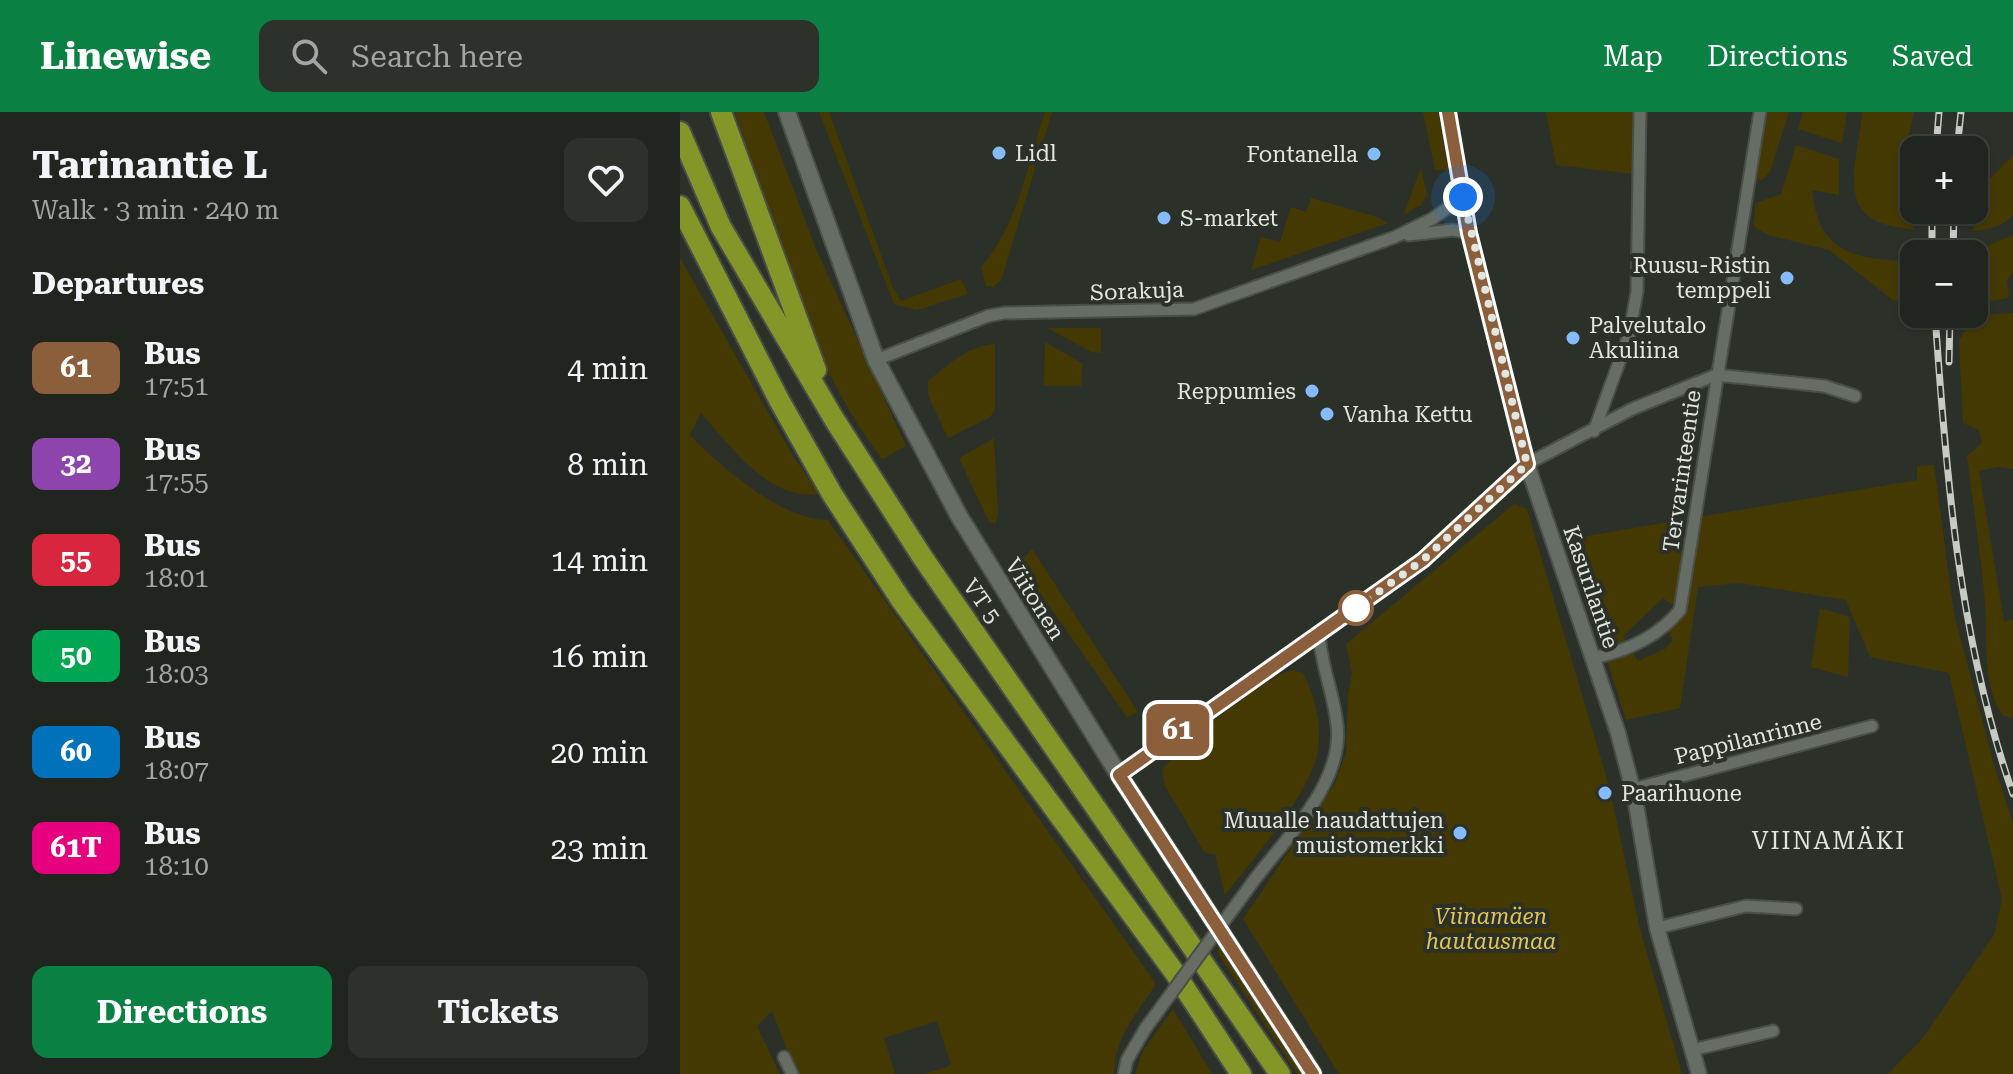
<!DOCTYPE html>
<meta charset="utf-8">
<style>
:root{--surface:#20251f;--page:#2d312c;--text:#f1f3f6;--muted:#a2a5a4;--line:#3d423d;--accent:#0b8043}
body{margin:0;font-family:"Roboto Serif",serif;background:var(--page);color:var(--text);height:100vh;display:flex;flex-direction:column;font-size:30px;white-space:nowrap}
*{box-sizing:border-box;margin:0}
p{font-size:26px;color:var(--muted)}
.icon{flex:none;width:44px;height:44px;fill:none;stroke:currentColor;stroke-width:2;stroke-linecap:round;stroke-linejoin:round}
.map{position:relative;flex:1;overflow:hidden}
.sheet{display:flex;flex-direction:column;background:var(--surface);width:680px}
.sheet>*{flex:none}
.badge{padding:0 16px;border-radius:12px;font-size:28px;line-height:52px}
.fabs{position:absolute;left:1220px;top:24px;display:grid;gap:16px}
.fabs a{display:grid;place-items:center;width:88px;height:88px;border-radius:16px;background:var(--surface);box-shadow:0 2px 6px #0004,0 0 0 2px var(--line);font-size:40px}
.you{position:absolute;width:40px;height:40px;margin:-20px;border:6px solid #fff;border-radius:50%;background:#1a73e8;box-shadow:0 0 0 12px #1a73e833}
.map>.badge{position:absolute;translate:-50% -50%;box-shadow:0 0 0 4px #fff}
h2{padding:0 32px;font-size:30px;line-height:72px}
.round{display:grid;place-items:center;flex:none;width:84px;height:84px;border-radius:16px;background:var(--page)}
.overview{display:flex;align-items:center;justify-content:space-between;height:136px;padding:0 32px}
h1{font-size:38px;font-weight:700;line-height:60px}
.primary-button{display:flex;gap:16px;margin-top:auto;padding:16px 32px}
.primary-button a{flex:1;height:92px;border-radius:16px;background:var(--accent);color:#fff;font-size:32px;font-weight:700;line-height:92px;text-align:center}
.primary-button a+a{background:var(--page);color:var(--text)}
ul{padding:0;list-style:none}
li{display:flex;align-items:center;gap:24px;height:96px;padding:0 32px}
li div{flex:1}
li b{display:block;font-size:30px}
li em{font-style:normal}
li .badge{min-width:88px;font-weight:700;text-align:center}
header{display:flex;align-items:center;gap:48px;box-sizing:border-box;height:112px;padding:0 40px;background:var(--accent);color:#fff}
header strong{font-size:38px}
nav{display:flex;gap:44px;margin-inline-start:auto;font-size:28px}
.search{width:560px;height:72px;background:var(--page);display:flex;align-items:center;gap:20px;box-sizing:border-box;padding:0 28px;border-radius:16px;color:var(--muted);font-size:30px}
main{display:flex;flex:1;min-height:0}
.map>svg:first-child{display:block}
</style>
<header>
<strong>Linewise</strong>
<div class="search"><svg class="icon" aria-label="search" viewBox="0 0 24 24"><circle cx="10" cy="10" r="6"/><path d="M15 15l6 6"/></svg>Search here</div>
<nav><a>Map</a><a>Directions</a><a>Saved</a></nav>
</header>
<main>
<section class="sheet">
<div class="overview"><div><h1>Tarinantie L</h1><p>Walk · 3 min · 240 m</p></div><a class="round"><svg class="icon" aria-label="heart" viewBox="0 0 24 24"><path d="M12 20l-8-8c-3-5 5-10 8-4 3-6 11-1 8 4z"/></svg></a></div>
<h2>Departures</h2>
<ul>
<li><span class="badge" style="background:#8b5e3c;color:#fff">61</span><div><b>Bus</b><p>17:51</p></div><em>4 min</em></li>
<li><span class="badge" style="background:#8e44ad;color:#fff">32</span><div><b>Bus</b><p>17:55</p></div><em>8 min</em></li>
<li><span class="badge" style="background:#d7263d;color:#fff">55</span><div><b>Bus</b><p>18:01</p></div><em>14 min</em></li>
<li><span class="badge" style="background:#00a651;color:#fff">50</span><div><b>Bus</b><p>18:03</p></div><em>16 min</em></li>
<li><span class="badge" style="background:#0072bc;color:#fff">60</span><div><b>Bus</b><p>18:07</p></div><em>20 min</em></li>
<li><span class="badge" style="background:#e6007e;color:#fff">61T</span><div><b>Bus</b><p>18:10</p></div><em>23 min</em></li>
</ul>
<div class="primary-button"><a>Directions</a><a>Tickets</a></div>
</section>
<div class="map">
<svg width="1333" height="962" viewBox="0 0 1333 962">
<rect width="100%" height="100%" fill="#2b3129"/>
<!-- green -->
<g fill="#453903" fill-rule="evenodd">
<path d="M55,0H84L136,137L226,334L202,347C126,248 93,117 55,0Z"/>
<polygon points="139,0 149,0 213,176 221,189 281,167 288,182 237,198 214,192"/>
<path d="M365,0H372L321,169L313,175L306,174L301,155C338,113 348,52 365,0Z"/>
<polygon points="743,0 758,0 769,58 755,58"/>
<polygon points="866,0 955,0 954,62 876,53"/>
<polygon points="1087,0 1109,0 1090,60 1082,68 1076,67"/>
<polygon points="1123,0 1167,0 1162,31 1118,17"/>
<path d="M1182,0H1234L1229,23L1234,117C1149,113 1178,54 1182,0Z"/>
<path d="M1116,33L1159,47V83L1132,78C1139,145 1177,146 1234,150V201L1229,186L1214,189L1149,138L1088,123L1073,114L1076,91L1101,82Z"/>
<path d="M1333,43V103C1321,116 1309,117 1292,119L1305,72Z"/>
<polygon points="741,55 747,83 741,93 724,102"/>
<polygon points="631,86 697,105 708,111 571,158 581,125 600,130 611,95 626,100"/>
<polygon points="1333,123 1333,160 1327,168 1329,186 1296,191 1294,142 1288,142 1288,135 1305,135"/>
<path d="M0,146L113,344L140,382C89,389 52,336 21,301L10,323C39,354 104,409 148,408L476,872C457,901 434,926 434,962H245L271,953L257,909L204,926L215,962H116L92,899L77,914L100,962H0Z"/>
<path d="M1333,201V357L1318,355L1299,359L1324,509L1333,508V606L1323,604C1301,572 1308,528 1305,491C1301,442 1293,393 1287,344L1302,331L1299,318L1283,311L1279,229L1293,204Z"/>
<polygon points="367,216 421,216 421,241 412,240"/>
<polygon points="365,230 403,252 401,274 364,274"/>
<path d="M315,232V298L309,306L268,326L248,283V269C269,252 288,234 315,232Z"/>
<polygon points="314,326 318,400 316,411 309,410 279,346"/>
<path d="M1254,353L1274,502L1314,653L1333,711V962H1208L1242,927L1314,823L1322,787L1269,561L1190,545L1166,488L1060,471L1018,475L1000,596L946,608L889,427L1237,368V354ZM983,486L1000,498L986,515L993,528L985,537L958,549L943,524Z"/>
<polygon points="834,392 847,397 929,674 960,817 1002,962 659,962 563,807 654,673 666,641 668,583 672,562 666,532"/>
<polygon points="352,437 458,600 447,605 339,451"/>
<polygon points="1140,496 1170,505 1168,565 1131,555"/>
<path d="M612,558L623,561C635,586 642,610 638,638C633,678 571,750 545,783L535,742L525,741L485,674L482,657C510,629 576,569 612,558Z"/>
<polygon points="542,835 625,962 617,962 537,840"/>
<polygon points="493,897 532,962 455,962 464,937"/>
</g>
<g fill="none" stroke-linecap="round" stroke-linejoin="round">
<!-- minor casing -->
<g stroke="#494e48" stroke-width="15">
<g id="minor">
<polyline points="728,123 773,118 789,121"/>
<polyline points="196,248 308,204 324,201 514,197 715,125 752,107 783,85"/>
<polyline points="914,319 949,223 957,180 960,0"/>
<path d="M913,546C947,539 978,525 1000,498L1080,0"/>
<polyline points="439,663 743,448 847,352 952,297 1036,263 1144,274 1175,284"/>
<polyline points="953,677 1192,614"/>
<path d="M575,767C607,725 664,670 657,613C654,582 641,553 639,522"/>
<polyline points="977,816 1066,794 1116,797"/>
<polyline points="1012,938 1093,919"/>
<polyline points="104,945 112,962"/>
<polyline points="444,962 447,948 465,917"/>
</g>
</g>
<!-- tertiary casing -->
<g stroke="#494e48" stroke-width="18">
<polyline id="tertiary" points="768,0 789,121 847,352 938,621 955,686 977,816 1019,962"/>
</g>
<!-- secondary casing -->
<g stroke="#494e48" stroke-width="20">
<polyline id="secondary" points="107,0 196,248 279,404 439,663 633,962"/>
</g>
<!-- motorway casing -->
<g stroke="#494e48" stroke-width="24">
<g id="motorway">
<polyline points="41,0 136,258"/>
<polyline points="0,20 41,115 154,307 243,446 600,962"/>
<polyline points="0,94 99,288 152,382 221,488 495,861 561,962"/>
</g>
</g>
<!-- minor -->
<use href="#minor" stroke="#656d64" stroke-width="11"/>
<!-- tertiary -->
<use href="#tertiary" stroke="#656d64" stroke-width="14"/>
<!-- secondary -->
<use href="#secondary" stroke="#656d64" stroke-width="16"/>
<!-- motorway -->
<use href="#motorway" stroke="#849627" stroke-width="20"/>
<!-- rail casing -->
<g stroke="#c7cbc6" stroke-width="7">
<g id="rail">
<polyline points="1256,38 1259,0"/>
<polyline points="1277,38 1281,0"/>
<polyline points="1252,142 1252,98"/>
<polyline points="1273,142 1274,98"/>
<path d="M1255,202C1266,363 1279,528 1333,682"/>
<polyline points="1269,250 1270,202"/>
</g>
</g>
<!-- rail -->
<use href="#rail" stroke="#2b3129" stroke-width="4" stroke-dasharray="12" stroke-linecap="butt"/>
<!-- minor-bridge casing -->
<g stroke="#494e48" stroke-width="15" stroke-linecap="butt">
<polyline id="minor-bridge" points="465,917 575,767"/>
</g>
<!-- minor-bridge -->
<use href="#minor-bridge" stroke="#656d64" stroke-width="11"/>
</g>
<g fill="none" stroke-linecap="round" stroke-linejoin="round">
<!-- line casing -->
<g stroke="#fff" stroke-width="18">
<polyline id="line" points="633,962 439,663 743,448 847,352 789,121 768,0"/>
</g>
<!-- line -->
<use href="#line" stroke="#8b5e3c" stroke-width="12"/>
<!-- walk -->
<polyline stroke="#e2e6e1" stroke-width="8" stroke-dasharray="0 14.4" points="676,496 743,448 847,352 783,85"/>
</g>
<!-- markers -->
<g fill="#85bbfb" stroke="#2b3129" stroke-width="3">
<circle cx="319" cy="41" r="8"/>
<circle cx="694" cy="42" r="8"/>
<circle cx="484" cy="106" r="8"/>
<circle cx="1107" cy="166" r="8"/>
<circle cx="893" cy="226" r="8"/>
<circle cx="632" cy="279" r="8"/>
<circle cx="647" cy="302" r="8"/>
<circle cx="925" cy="681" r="8"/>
<circle cx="780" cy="721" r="8"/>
</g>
<circle fill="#fff" stroke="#8b5e3c" stroke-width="4" cx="676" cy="496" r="16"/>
<g text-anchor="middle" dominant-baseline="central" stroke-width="8" stroke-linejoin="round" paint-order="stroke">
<!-- poi labels -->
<g font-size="22" fill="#e2e6e1" stroke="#2b3129" text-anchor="start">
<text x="335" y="41">Lidl</text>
<text x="678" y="42" text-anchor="end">Fontanella</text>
<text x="500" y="106">S-market</text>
<text x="1091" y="153" text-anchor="end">Ruusu-Ristin<tspan x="1091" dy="25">temppeli</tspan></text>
<text x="909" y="213">Palvelutalo<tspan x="909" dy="25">Akuliina</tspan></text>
<text x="616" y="279" text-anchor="end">Reppumies</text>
<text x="663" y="302">Vanha Kettu</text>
<text x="941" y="681">Paarihuone</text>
<text x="764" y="708" text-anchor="end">Muualle haudattujen<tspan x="764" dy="25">muistomerkki</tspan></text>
</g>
<!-- street labels -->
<g font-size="22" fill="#e2e6e1" stroke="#2b3129">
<text transform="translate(457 179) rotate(-2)">Sorakuja</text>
<text transform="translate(1002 359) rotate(-82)">Tervarinteentie</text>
<text transform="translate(911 475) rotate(71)">Kasurilantie</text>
<text transform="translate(355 487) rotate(58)">Viitonen</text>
<text transform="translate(302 489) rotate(55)">VT 5</text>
<text transform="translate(1068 627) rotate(-14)">Pappilanrinne</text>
</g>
<!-- park labels -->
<g font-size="22" font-style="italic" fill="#e0c556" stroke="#2b3129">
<text x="811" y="804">Viinamäen<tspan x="811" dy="25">hautausmaa</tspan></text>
</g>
<!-- neighbourhood labels -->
<g font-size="24" letter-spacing="2" fill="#e2e6e1" stroke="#2b3129">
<text x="1149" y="729">VIINAMÄKI</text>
</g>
</g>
</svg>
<div class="fabs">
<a>+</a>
<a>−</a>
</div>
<div class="you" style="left:783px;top:85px"></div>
<b class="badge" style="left:498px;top:618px;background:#8b5e3c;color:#fff">61</b>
</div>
</main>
